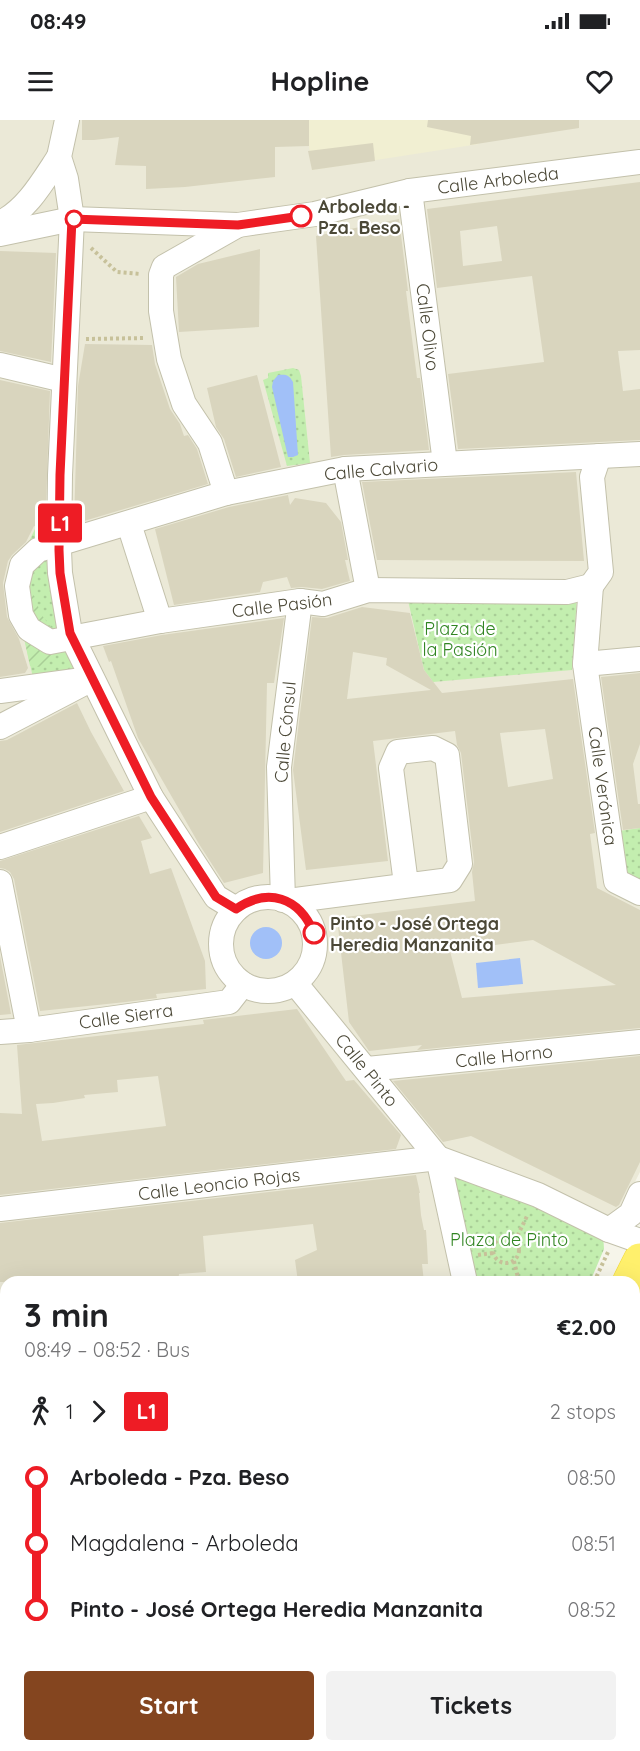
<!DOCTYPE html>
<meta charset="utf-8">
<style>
:root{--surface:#fff;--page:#f2f2f2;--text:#202124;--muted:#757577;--accent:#84451f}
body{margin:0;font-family:Quicksand,sans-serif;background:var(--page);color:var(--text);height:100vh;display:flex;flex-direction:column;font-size:22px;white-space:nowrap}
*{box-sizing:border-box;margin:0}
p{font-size:20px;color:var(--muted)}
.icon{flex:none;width:33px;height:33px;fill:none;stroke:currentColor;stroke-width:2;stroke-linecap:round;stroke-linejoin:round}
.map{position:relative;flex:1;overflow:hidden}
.drawer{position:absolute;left:0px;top:1156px;width:640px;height:476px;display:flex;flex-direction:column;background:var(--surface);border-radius:18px 18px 0 0;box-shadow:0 6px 24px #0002}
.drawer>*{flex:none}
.badge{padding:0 12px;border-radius:4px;font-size:21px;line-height:39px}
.map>.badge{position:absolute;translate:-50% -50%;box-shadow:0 0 0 3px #fff}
.legs{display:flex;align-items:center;gap:9px;height:66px;padding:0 24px;font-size:20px}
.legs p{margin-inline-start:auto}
.head{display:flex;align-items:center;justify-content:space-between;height:102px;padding:0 24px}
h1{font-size:33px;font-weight:700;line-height:45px}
.button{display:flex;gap:12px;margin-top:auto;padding:12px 24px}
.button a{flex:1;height:69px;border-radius:6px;background:var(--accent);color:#fff;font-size:24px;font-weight:700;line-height:69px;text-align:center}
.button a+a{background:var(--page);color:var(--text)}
ul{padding:0 24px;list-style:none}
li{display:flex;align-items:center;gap:21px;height:66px;font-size:22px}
li i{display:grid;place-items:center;width:9px;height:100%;margin:0 8px;background:currentColor}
li i::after{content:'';width:15px;height:15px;margin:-8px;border:4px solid;border-radius:50%;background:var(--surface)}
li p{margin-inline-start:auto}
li:first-child i{background:linear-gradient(#0000 50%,currentColor 0)}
li:last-child i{background:linear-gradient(currentColor 50%,#0000 0)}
.status{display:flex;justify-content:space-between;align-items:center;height:42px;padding:0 30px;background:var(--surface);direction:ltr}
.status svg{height:16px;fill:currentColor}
header{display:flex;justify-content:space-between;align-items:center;height:78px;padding:0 24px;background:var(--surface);font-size:27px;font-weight:700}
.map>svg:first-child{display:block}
</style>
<div class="status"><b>08:49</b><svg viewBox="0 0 49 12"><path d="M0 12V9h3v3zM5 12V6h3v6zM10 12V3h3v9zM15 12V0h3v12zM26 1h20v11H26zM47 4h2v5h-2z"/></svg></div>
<header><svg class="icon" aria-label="menu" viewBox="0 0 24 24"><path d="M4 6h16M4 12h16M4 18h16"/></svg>Hopline<svg class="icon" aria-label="heart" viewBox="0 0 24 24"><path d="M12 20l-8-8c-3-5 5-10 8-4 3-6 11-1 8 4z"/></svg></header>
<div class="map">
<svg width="640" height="1631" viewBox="0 0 640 1631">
<defs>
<pattern id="grass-dots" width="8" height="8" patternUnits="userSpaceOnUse" patternTransform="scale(1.5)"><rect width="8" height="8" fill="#c3eeaf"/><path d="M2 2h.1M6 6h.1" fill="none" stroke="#a9ce97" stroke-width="1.8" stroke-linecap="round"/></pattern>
<pattern id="garden-furrows" width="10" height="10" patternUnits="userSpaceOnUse" patternTransform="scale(1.5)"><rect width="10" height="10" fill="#c3eeaf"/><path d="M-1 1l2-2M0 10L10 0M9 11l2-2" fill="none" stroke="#a9ce97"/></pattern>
</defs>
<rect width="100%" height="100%" fill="#f6f5ea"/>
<!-- residential -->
<polygon fill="#ebe9d7" points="0,0 640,0 640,1052 616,1099 439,1038 471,1162 6,1162 6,1605 0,1607"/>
<!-- education -->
<polygon fill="#f1efd2" points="281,0 477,0 479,24 312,50 309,26"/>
<!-- grass -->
<g fill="url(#grass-dots)">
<polygon points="293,248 299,250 301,256 310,343 287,346 263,260 268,258 268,253"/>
<polygon points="35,409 52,413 80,549 33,558 18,489 19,442"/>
<polygon points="407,476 577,476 572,550 433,562 424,550"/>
<polygon points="640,708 640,760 626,756 619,711"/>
<polygon points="454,1055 535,1083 603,1114 604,1129 590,1162 473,1162"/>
<polygon points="6,1606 6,1626 358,1626 353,1631 0,1631 0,1608"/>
</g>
<!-- garden -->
<polygon fill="url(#garden-furrows)" points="28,470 32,471 41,494 53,510 58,523 53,534 41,547 30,546 22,509"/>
<!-- pitch -->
<polygon fill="#c3eeaf" points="167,1626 231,1626 233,1631 169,1631"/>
<!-- water -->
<g fill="#a1c0f8">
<path d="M278,255C286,254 289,255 293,262L298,335L293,337H288L272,267L273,261Z"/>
<circle cx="266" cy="823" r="16"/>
<polygon points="520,838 523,864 478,868 476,843"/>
</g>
<!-- building -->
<g fill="#d9d5be" fill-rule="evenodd">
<polygon points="82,0 309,0 309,26 275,27 275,57 185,67 146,69 146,46 115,45 119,17 94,20 82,20"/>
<polygon points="428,0 579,0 579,8 470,25 471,16 427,7"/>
<polygon points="373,23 375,41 312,50 308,31"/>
<path d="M640,62V230L618,231L623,271L640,269V320L458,329L448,254L544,242L532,156L437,168L427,89ZM497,106L502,141L463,146L460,111Z"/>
<polygon points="399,99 408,171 406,171 417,258 420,258 429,330 344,335 331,337 316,116"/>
<polygon points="260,129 259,207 179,212 176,157 198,144"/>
<polygon points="0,131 56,133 51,242 0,231"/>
<polygon points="85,224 152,225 155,244 170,289 180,304 184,316 188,315 197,329 208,364 74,404 78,266"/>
<polygon points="257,255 281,347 236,357 224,319 216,307 207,268"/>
<polygon points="0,260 50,271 45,411 34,406 26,422 12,435 8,441 3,463 7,497 19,519 28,548 25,553 0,557"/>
<polygon points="576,352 584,441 377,440 362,362"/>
<polygon points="288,375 290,385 295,378 326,383 341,402 348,440 345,440 350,461 322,469 302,467 291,468 287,457 263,462 260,472 174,485 155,409 229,387"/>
<path d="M362,487L410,493L424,550L442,573L573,559L595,713L590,714L597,768L640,790V908L417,930L422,925L369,931L349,902L337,798L475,781L472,752L474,742L461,633L457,625L455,611L373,621L388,741L306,750L293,650L312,497L327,498ZM353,532L387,538L386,545L431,570L347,579ZM545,609L553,659L508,667L500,613ZM533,820L616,865L462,878L450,831Z"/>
<polygon points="284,498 274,563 267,563 263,753 224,763 199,724 138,618 111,541 109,542 103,526 162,515"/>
<polygon points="640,553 640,624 633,644 638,684 640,684 640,708 623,710 601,557"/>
<polygon points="77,583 91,612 124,671 0,712 0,621 7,620"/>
<polygon points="139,696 152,718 141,721 150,754 171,748 205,841 206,869 156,874 157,878 126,882 40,891 14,759 10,752 5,749 0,748 0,741"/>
<polygon points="0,836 11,894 0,895"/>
<path d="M297,889L346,961L354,960L401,1015L396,1029L0,1075V993L22,994L17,925L204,904L203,900ZM158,956L166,1006L42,1021L36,984L53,983L85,978L84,975L118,972L117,960Z"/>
<polygon points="640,936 640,1042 619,1085 616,1087 471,1016 443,1022 393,961"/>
<polygon points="416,1055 420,1073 419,1073 421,1095 424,1110 426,1110 427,1125 428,1144 422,1144 424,1162 298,1162 295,1140 317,1130 313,1104 203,1116 206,1152 179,1154 178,1162 0,1162 0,1103"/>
</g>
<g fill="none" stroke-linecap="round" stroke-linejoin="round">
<!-- minor casing -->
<g stroke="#c3c1ab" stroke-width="26">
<g id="minor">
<polyline points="67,0 59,37 66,59 72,99 60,355 59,430 60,453 70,513 151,677 216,777 236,789"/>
<polyline points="410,71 445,343"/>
<path d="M0,103C27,90 43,61 59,37"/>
<polyline points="0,114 72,99 238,105 315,94 410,71 640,42"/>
<polyline points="0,245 64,260"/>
<polyline points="345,349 368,470"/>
<polyline points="226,373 210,323 184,284 169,239 161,191 161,155 164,147 238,105"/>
<polyline points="129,404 160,501"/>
<polyline points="591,466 567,472 368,470 323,484 300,481 160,501 50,522 29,509 21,495 17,466 22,445 38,430 226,373 345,349 640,334"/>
<polyline points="591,466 585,544 616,761 640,773"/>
<polyline points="591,466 601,452 592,357 599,336"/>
<polyline points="585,544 640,539"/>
<polyline points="0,571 75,561"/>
<polyline points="0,607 92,559"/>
<polyline points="0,727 151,677"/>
<polyline points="0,762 29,910"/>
<circle cx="268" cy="824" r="47"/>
<polyline points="283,780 279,647 300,481"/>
<polyline points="288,781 450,760 460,744 447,635 433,628 398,632 391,648 406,764"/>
<polyline points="295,863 438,1038 465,1162"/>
<polyline points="0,912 29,910 229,882 243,864"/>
<polyline points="367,949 640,922"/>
<polyline points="0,1089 438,1038 538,1075 609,1110 640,1121"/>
<polyline points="609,1110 631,1094 640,1074"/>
<polyline points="0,1218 6,1218"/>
<polyline points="0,1369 6,1367"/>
<polyline points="634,1493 640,1486"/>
<polyline points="0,1580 6,1578"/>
<polyline points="555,1631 558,1626"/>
</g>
</g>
<!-- highway casing -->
<g stroke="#eed42c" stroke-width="34">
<g id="highway">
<polyline points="629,1162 640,1140"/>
<polyline points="634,1269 636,1229"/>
<polyline points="634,1381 640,1371"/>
<polyline points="409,1631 415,1626"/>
<polyline points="454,1631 459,1626"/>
</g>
</g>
<!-- path -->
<g stroke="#c7c19a" stroke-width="4" stroke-dasharray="3 3" stroke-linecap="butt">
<polyline points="91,128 117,152 140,154"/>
<polyline points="86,219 145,218"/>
<circle cx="506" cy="1130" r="13"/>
<polyline points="515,1121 528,1094"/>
<polyline points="478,1135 493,1133"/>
<polyline points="514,1141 519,1162"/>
<polyline points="594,1162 608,1132"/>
<polyline points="367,1631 371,1626"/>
</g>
<!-- minor -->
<use href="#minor" stroke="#fff" stroke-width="24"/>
<!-- highway -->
<use href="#highway" stroke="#fff06c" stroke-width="33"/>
</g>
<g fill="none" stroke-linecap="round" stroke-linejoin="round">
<!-- line-1 casing -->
<g stroke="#fff" stroke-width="14">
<path id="line-1" d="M301,96L238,105L72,99L60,355L59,430L60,453L70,513L151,677L216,777L236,789C268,767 299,777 314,813"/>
</g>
<!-- line-1 -->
<use href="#line-1" stroke="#ee1c25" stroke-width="9"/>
</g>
<!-- markers -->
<g fill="#fff" stroke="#ee1c25" stroke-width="3">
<circle cx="301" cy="96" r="10"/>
<circle cx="74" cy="99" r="8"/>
<circle cx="314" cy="813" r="10"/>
</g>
<g text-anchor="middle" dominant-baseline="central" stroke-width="4.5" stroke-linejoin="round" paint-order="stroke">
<!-- street labels -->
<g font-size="18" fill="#4b4837" stroke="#fff">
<text transform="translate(498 60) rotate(-7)">Calle Arboleda</text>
<text transform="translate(428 207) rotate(83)">Calle Olivo</text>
<text transform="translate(381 349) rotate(-5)">Calle Calvario</text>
<text transform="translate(282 485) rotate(-7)">Calle Pasión</text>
<text transform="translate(285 612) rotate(-85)">Calle Cónsul</text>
<text transform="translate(603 666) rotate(82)">Calle Verónica</text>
<text transform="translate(126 896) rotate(-8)">Calle Sierra</text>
<text transform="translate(504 936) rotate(-6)">Calle Horno</text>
<text transform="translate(367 950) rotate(51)">Calle Pinto</text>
<text transform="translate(219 1064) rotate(-7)">Calle Leoncio Rojas</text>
</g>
<!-- stop labels -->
<g font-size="18" font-weight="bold" fill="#4b4837" stroke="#fff" text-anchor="start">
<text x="318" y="86">Arboleda -<tspan x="318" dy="21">Pza. Beso</tspan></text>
<text x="330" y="803">Pinto - José Ortega<tspan x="330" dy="21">Heredia Manzanita</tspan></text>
</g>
<!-- park labels -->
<g font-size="18" fill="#318522" stroke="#fff">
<text x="460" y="508">Plaza de<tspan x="460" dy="21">la Pasión</tspan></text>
<text x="509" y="1119">Plaza de Pinto</text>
</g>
</g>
</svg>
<b class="badge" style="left:60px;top:403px;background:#ee1c25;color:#fff">L1</b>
<section class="drawer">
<div class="head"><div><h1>3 min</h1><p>08:49 – 08:52 · Bus</p></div><b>€2.00</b></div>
<div class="legs"><svg class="icon" aria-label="walk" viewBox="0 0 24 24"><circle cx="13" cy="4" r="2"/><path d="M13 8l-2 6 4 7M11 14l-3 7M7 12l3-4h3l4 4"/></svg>1<svg class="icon" aria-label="forward" viewBox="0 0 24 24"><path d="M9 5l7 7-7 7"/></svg><b class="badge" style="background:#ee1c25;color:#fff">L1</b><p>2 stops</p></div>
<ul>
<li><i style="color:#ee1c25"></i><b>Arboleda - Pza. Beso</b><p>08:50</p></li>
<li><i style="color:#ee1c25"></i><span>Magdalena - Arboleda</span><p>08:51</p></li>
<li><i style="color:#ee1c25"></i><b>Pinto - José Ortega Heredia Manzanita</b><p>08:52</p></li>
</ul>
<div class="button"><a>Start</a><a>Tickets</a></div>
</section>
</div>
